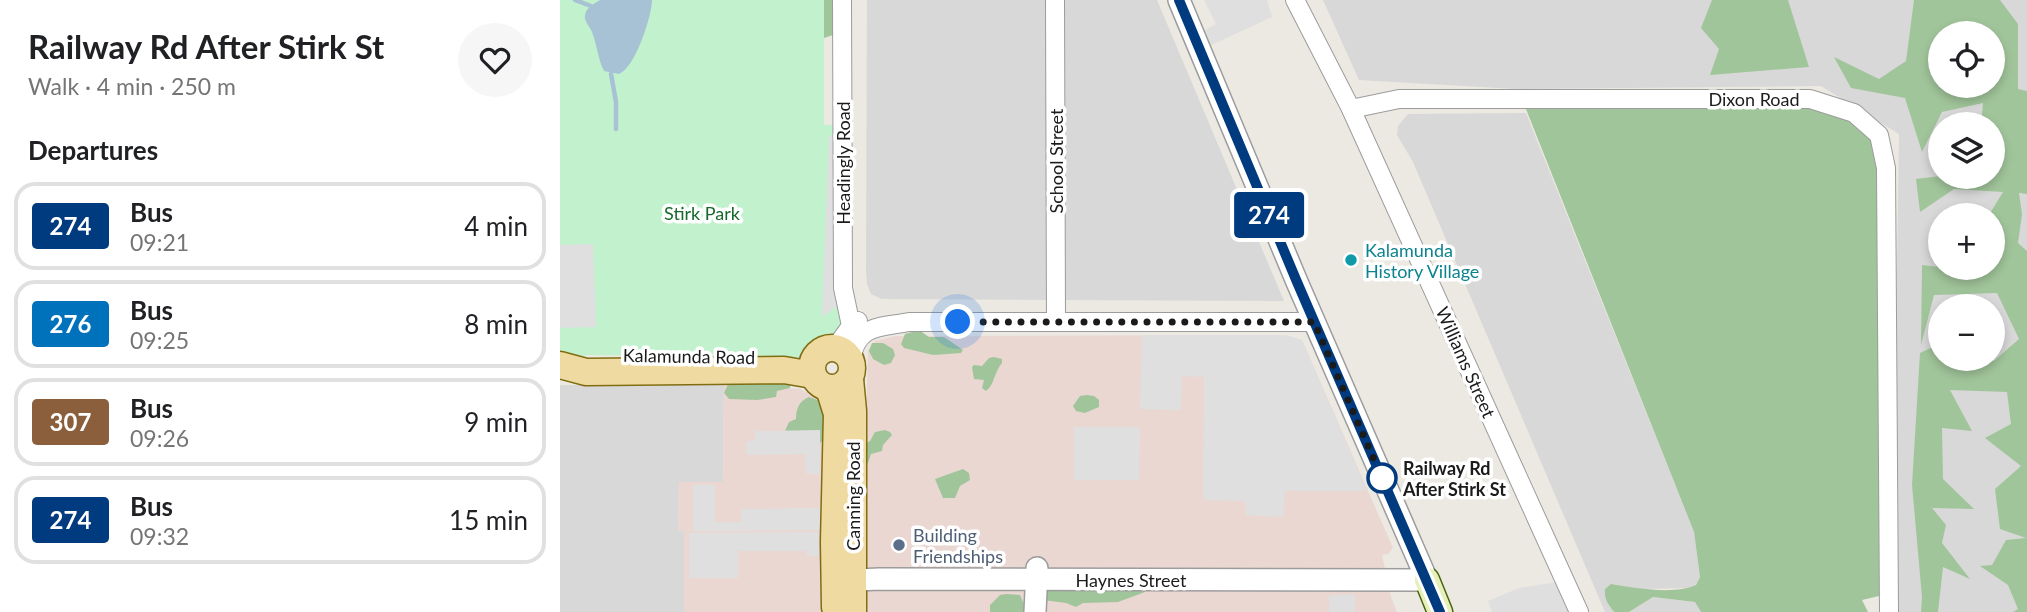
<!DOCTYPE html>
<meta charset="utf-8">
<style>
:root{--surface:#fff;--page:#f6f6f6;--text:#202124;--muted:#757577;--line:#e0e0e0}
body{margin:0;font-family:Lato,sans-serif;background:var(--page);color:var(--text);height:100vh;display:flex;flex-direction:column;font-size:26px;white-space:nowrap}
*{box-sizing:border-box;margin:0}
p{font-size:23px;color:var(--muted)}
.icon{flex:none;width:38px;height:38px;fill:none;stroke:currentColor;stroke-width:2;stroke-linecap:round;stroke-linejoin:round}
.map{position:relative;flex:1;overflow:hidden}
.panel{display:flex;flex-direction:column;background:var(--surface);width:560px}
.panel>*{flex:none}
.badge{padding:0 14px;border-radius:5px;font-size:24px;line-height:46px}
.tools{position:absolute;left:1368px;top:21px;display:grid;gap:14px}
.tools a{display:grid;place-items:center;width:77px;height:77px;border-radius:50%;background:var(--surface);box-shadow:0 4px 10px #0003;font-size:35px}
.you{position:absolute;width:35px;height:35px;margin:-18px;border:5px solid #fff;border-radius:50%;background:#1a73e8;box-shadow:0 0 0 10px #1a73e833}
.map>.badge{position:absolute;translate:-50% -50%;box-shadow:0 0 0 4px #fff}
h2{padding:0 28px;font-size:26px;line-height:63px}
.round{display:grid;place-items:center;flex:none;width:74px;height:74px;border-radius:37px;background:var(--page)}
.headline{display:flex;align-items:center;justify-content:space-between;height:119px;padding:0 28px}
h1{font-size:33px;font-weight:700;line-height:52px}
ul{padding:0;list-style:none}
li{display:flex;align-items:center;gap:21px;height:88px;margin:0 14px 10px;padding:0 14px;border:4px solid var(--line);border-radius:21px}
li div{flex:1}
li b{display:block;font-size:26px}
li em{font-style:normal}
li .badge{min-width:77px;font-weight:700;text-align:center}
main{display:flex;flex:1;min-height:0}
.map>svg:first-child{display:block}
</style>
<main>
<section class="panel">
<div class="headline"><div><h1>Railway Rd After Stirk St</h1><p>Walk · 4 min · 250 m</p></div><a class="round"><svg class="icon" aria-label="heart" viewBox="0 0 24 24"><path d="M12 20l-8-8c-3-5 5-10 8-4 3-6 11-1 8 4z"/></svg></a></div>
<h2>Departures</h2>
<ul>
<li><span class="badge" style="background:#003b80;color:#fff">274</span><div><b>Bus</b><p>09:21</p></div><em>4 min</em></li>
<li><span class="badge" style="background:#0072bc;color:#fff">276</span><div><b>Bus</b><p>09:25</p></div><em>8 min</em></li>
<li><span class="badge" style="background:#8b5e3c;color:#fff">307</span><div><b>Bus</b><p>09:26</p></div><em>9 min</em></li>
<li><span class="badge" style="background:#003b80;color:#fff">274</span><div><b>Bus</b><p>09:32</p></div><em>15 min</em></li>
</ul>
</section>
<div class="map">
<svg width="1467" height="612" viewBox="0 0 1467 612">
<rect width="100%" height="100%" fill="#ebe9e1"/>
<!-- residential -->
<g fill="#d9d8d8" fill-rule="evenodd">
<polygon points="307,0 597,0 724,301 321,299 311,294 307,284 306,271"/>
<path d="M763,0H1467V612H1332L1339,134L1261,86L955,89L799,80ZM1381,33H1433V86H1381ZM1381,124H1433V177H1381ZM1381,215H1433V268H1381ZM1381,306H1433V359H1381Z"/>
<polygon points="966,113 1134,532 1140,577 1136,585 1129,588 1081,589 1051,584 1048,604 1054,612 1045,612 853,162 837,135 838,126 848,114"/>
<polygon points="0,385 164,385 163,483 119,483 118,530 124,531 124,612 0,612"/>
<polygon points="1093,597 1135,602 1141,612 1069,612"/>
</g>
<!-- commercial -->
<polygon fill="#ead7d2" points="725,335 742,340 833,548 828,554 822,555 831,597 837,612 124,612 124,531 118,530 119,482 163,482 164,385 240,389 252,395 259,404 260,418 306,420 308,350 315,341 336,336"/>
<!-- forest -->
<g fill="#a1c59b" fill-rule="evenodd">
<polygon points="250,0 273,0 273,5 279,7 279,33 258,40"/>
<polygon points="1152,0 1228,0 1249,67 1150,75 1159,49 1141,28"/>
<path d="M1354,0H1440L1458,24V89L1467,91V194L1459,193L1462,214L1458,243L1467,251V612H1453L1458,609L1448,585L1420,566L1432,565L1446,540L1466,538L1440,529L1435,489L1461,466L1425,438L1451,424L1447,392L1390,390L1412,431L1382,428L1383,479L1414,509L1372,508L1386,525L1382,543L1410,579L1383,567L1378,612H1361L1362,597L1352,485L1360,353L1381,343V359H1432L1434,361L1459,339L1437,293L1374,295L1361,345L1362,265L1396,269L1433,268V215H1429L1443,192L1394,189L1360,212L1356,179L1381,176L1433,177V170L1437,169L1433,164V124H1421L1423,103L1382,112L1362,152L1345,98L1291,88L1274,57L1319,79L1346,61ZM1433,33V86H1381V33Z"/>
<path d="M962,99H1250L1319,135L1323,595L1302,600L1308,612H1141L1135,602L1093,597L1069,612H1054C1048,604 1044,599 1045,589L1051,584C1075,588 1114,595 1136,585L1140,577L1134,532Z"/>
<polygon points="359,330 369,337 384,337 403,350 401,353 373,355 344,348 341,344 345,334"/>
<polygon points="312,343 323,343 333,349 335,355 331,363 324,365 313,359 309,351"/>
<path d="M434,357L442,359V363C434,372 435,384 426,391L422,388L424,380L414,379L412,367L414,365L422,366L429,358Z"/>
<polygon points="169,382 231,382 230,388 217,391 216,397 197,400 169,399 164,393"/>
<polygon points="527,395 534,396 539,400 539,407 525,413 516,411 513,406 520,396"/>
<path d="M249,397L261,401L264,419L268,423L265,439L254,448L224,433L229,422L236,419C236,409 239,401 249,397Z"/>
<polygon points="325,430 330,432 332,435 323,445 322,451 311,454 308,463 302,467 303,445 310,441 315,432"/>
<polygon points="403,469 409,473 410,480 400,486 395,498 383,498 375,479"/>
<polygon points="483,588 587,589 585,592 558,602 523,603 516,607 506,603 483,600"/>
<polygon points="446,594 460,595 464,604 463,612 430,612 430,605 440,595"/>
</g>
<!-- park -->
<polygon fill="#c2f1cd" points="0,0 264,0 264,125 282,125 291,326 268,348 256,356 228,358 26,355 0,365"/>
<!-- parking -->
<g fill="#dfdfdf">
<polygon points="644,0 707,0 712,17 645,48 638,34 656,24"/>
<polygon points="282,125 286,300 262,317 269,137"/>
<polygon points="33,244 36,327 0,328 0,245"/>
<polygon points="582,335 725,335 742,340 807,491 725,491 723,517 686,515 685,501 643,500 644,377 622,376 621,410 580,409"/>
<polygon points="514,427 580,427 579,480 514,480"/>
<polygon points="260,430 260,474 246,474 245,454 186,455 186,441 195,441 195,431"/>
<polygon points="133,485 155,485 155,522 181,522 181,509 261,508 261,530 133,531"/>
<polygon points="259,532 259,556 247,556 246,551 178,551 178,578 129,578 129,533"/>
<polygon points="997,582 1010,612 932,612 928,601 959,588"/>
<polygon points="795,594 795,612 769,612 769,596"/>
</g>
<!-- water -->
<path fill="#a7c2d4" d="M40,0H92C92,16 75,68 59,74L44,71C38,59 37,45 32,32C30,27 24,21 25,16C25,8 34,4 40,0Z"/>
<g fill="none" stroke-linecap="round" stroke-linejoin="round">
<!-- stream -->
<g stroke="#a7c2d4" stroke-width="4.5">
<polyline points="15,0 31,6"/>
<polyline points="51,74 56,102 56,129"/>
</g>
<!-- minor casing -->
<g stroke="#9c9c9c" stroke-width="20">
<g id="minor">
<polyline points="282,0 283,288 291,326"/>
<polyline points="495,0 496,322"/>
<polyline points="735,0 791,109 1019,612"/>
<polyline points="791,109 839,99 1250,99 1294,113 1319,135 1326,168 1329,612"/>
<polyline points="275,348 291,326 298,321"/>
<path d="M291,360C297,324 319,328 349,322H754"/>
</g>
</g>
<!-- tertiary casing -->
<g stroke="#9c9c9c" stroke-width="24">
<g id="tertiary">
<polyline points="277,581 319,579 867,580 737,282 619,0"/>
<polyline points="475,612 477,568"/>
</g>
</g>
<!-- secondary casing -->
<g stroke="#4c6211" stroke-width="27">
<polyline id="secondary" points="867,580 880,612"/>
</g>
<!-- primary casing -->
<g stroke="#806d12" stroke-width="29">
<g id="primary">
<circle cx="272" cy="368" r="20"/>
<polyline points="0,365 26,372 224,370 253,375"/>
<polyline points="290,379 293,411 293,612"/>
<polyline points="269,388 277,414 274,542 275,607"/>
</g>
</g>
<!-- minor -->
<use href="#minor" stroke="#fff" stroke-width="18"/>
<!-- tertiary -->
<use href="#tertiary" stroke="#fff" stroke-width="21"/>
<!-- secondary -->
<use href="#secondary" stroke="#e5f0ba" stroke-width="24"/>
<!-- primary -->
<use href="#primary" stroke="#efdaa2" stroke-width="26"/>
</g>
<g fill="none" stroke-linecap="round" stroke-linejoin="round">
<!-- line casing -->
<g stroke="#fff" stroke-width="16">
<polyline id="line" points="619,0 737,282 880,612"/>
</g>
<!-- line -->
<use href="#line" stroke="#003b80" stroke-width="10"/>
<!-- walk -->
<polyline stroke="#1b1b1b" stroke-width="7" stroke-dasharray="0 12.6" points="398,322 754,322 822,478"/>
</g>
<!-- markers -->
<circle fill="#0f9aa8" stroke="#fff" stroke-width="2.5" cx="791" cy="260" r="7"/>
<circle fill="#fff" stroke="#003b80" stroke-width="3.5" cx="822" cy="478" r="14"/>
<circle fill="#5c6f8a" stroke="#fff" stroke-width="2.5" cx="339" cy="545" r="7"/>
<g text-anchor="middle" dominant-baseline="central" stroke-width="7" stroke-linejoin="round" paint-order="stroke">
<!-- street labels -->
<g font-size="18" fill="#1b1b1b" stroke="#fff">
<text x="1194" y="99">Dixon Road</text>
<text transform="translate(496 161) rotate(-90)">School Street</text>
<text transform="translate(283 163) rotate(-90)">Headingly Road</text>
<text transform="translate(129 356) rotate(1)">Kalamunda Road</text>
<text transform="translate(906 362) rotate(66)">Williams Street</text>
<text transform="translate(293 496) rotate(-90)">Canning Road</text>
<text x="571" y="580">Haynes Street</text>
</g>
<!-- park labels -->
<g font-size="18" fill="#18692c" stroke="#fff">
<text x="142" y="213">Stirk Park</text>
</g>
<!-- culture labels -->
<g font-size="18" fill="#0d838f" stroke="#fff" text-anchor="start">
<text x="805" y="250">Kalamunda<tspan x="805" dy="21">History Village</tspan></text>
</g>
<!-- stop labels -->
<g font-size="18" font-weight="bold" fill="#1b1b1b" stroke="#fff" text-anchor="start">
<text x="843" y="468">Railway Rd<tspan x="843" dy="21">After Stirk St</tspan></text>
</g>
<!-- service labels -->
<g font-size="18" fill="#4e5e75" stroke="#fff" text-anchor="start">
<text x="353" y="535">Building<tspan x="353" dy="21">Friendships</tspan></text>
</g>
</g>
</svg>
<div class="tools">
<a><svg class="icon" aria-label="locate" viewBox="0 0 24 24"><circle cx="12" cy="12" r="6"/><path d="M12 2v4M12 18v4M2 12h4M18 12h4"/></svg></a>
<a><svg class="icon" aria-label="layers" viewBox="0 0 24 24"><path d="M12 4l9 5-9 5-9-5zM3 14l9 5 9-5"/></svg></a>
<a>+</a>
<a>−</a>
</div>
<div class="you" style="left:398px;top:322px"></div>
<b class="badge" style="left:709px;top:215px;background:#003b80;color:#fff">274</b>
</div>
</main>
